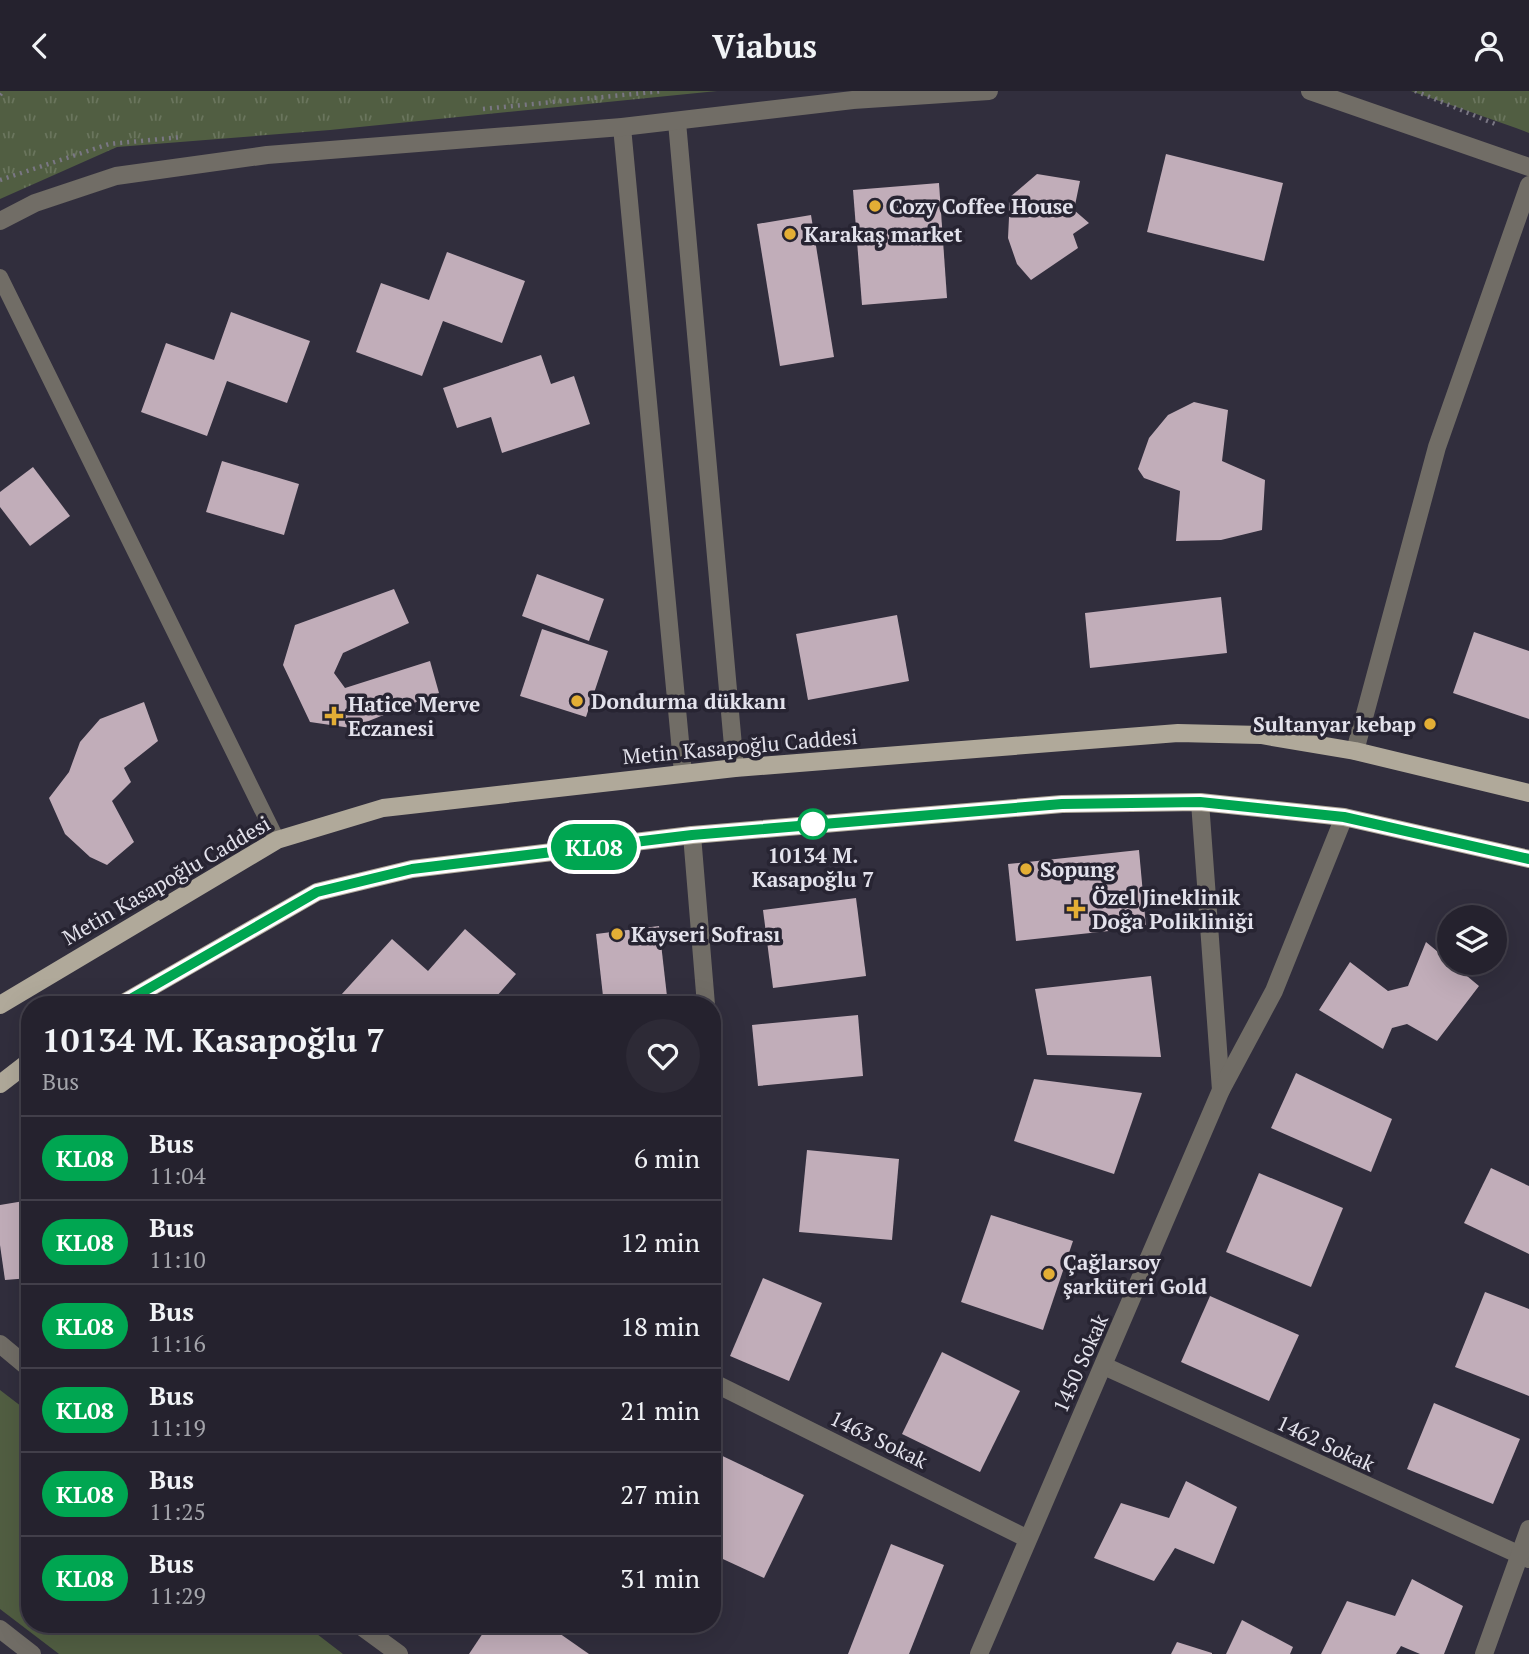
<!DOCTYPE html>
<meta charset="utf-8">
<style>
:root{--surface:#25222e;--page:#2d2a36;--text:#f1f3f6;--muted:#a3a4aa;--line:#423f4a}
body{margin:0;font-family:"PT Serif",serif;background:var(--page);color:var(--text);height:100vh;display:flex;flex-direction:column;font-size:26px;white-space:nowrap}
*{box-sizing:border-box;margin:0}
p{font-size:23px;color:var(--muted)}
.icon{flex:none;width:38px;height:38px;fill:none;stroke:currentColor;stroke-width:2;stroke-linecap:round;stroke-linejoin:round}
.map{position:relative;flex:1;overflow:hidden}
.panel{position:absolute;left:21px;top:905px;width:700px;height:637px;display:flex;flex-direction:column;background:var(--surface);border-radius:28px;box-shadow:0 7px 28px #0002,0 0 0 2px var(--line)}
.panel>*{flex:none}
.badge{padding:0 14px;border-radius:23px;font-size:24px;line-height:46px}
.fabs{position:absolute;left:1437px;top:814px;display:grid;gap:14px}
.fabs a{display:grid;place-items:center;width:70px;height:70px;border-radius:50%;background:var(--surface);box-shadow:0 7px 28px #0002,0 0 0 2px var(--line);font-size:35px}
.map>.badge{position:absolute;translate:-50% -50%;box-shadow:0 0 0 4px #fff}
.round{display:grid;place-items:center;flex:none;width:74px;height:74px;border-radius:37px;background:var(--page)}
.summary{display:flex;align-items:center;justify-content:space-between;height:119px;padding:0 21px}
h1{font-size:33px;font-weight:700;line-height:52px}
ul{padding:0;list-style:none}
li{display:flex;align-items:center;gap:21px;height:84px;padding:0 21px;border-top:2px solid var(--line)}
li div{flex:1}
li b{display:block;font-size:26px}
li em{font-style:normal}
li .badge{min-width:77px;font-weight:700;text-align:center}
header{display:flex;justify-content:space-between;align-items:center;height:91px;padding:0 21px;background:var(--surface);font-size:32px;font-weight:700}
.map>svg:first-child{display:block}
</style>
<header><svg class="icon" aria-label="back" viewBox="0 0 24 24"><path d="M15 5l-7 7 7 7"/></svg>Viabus<svg class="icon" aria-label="person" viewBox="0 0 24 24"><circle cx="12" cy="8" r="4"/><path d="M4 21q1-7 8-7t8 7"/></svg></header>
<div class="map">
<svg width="1529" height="1563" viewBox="0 0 1529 1563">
<defs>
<pattern id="park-tufts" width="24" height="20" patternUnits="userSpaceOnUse" patternTransform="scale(1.75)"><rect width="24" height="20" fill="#515e42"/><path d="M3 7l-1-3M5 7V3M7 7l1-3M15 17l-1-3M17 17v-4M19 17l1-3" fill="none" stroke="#6a755d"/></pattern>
</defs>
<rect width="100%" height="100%" fill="#312e3d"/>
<!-- park -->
<g fill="url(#park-tufts)">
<polygon points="0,0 717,0 330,39 117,56 0,108"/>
<polygon points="1411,0 1529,0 1529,42 1516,37"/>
</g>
<!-- garden -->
<polygon fill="#515e42" points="0,1299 30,1322 30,1533 304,1533 343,1563 59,1563 0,1518"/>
<!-- building -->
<g fill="#c1adb9">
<polygon points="1166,63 1283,92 1264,170 1147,141"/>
<polygon points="1037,83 1080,90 1074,119 1089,132 1073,143 1078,157 1031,189 1017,173 1008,147 1010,106"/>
<polygon points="939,92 947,207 862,214 853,99"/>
<polygon points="811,124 834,266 780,275 757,133"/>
<polygon points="447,161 525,190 502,252 443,230 422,285 356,261 381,192 429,209"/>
<polygon points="231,221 310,250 287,312 227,290 207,345 141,321 166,252 214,269"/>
<polygon points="541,264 551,293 574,285 590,333 502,362 491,326 457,337 443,297"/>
<polygon points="1194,311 1228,319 1222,370 1265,389 1262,439 1221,449 1176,450 1180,400 1144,387 1138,378 1149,347 1168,324"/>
<polygon points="222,370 299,393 284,444 206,421"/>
<polygon points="33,376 70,425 30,455 0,416 0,401"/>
<polygon points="537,483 604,508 589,550 522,525"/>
<polygon points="394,498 409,532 343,562 334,582 345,597 430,570 439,602 351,637 310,631 283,574 295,534"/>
<polygon points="1221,506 1227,562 1090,577 1085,522"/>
<polygon points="897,524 909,590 808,609 796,543"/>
<polygon points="542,538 608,560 586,626 520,605"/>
<polygon points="1474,541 1529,560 1529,628 1453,602"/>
<polygon points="144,611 158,650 124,677 131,691 112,710 134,751 107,774 90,766 65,743 49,707 69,681 80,651 100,628"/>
<polygon points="1139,759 1146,836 1016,850 1008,773"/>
<polygon points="856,807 866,885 773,897 763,819"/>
<polygon points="659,835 668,914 604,914 596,843"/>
<polygon points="465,838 516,883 489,914 352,914 341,904 392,848 428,880"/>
<polygon points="1426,851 1479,895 1437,950 1407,933 1392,937 1383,958 1319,919 1350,871 1388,900 1408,895"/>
<polygon points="1151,885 1161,966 1047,964 1035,898"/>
<polygon points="858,924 863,985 758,995 752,934"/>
<polygon points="1296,982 1392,1028 1371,1081 1271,1037"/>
<polygon points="1034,988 1142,1002 1114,1083 1014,1050"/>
<polygon points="807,1059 899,1068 892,1149 799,1141"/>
<polygon points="1491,1077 1529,1095 1529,1163 1464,1132"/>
<polygon points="1259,1082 1343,1117 1311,1196 1226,1161"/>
<polygon points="30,1109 30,1187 5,1189 0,1154 0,1114"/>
<polygon points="991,1124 1073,1150 1043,1239 961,1211"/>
<polygon points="763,1187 822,1212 789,1290 730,1265"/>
<polygon points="1485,1201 1529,1218 1529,1305 1455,1276"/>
<polygon points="1210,1205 1299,1244 1269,1310 1181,1271"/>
<polygon points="942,1261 1020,1300 980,1381 902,1343"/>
<polygon points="1434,1312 1520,1348 1493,1413 1407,1378"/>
<polygon points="712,1360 804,1404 764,1487 712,1463"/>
<polygon points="1186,1390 1237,1416 1214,1473 1175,1457 1154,1490 1094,1467 1121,1412 1169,1427"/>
<polygon points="891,1453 944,1474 909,1563 848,1563"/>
<polygon points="1412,1488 1463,1515 1444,1563 1420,1563 1401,1555 1396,1563 1321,1563 1347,1510 1395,1525"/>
<polygon points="1242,1529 1293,1556 1290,1563 1226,1563"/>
<polygon points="489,1533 546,1533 589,1563 469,1563"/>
<polygon points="1177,1551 1212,1562 1212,1563 1171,1563"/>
</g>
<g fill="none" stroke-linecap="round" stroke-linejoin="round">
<!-- path -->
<g stroke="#7a7784" stroke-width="4.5" stroke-dasharray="2 5" stroke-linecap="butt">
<polyline points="1415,0 1495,33"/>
<polyline points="0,4 3,0"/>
<polyline points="483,18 663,0"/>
<polyline points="0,89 109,53 182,46"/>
</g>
<!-- lane -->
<polyline stroke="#716d66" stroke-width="16" points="0,186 277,749"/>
<!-- street -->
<g stroke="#716d66" stroke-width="18">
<polyline points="1310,0 1529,76"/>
<polyline points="677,31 735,677"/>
<polyline points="622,36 683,682"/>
<polyline points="0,130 35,112 116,85 267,64 622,36 853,9 989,0"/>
<polyline points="1355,660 1437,356 1529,94"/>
<polyline points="1200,711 1221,999"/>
<polyline points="692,744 706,914"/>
<polyline points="0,1253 30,1278"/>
<polyline points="1104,1275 1529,1468"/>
<polyline points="712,1291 1026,1447"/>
<polyline points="358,1533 399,1563"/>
<polyline points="0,1538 32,1563"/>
<polyline points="979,1563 1221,999 1274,900 1344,726"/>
<polyline points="1484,1563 1529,1438"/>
</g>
<!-- primary -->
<g stroke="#b0a99a" stroke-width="18">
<polyline points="0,914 277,749 383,717 735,677 1178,642 1261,644 1355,660 1529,702"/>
<polyline points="120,914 317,801 412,778 692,744 1062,713 1200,711 1344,726 1529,768"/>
<polyline points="0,993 30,970"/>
</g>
</g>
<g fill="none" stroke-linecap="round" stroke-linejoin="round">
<!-- line casing -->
<g stroke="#fff" stroke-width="16">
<polyline id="line" points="120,914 317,801 412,778 692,744 1062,713 1200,711 1344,726 1529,768"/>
</g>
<!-- line -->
<use href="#line" stroke="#00a651" stroke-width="10"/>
</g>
<!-- markers -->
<g fill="#e3ae35" stroke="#272432" stroke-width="2.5">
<circle cx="875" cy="115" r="7"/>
<circle cx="790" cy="143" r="7"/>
<circle cx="577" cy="610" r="7"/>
<path d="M330.5 614.5h7v7h7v7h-7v7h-7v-7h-7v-7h7z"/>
<circle cx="1430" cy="633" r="7"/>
<circle cx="1026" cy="778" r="7"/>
<path d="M1072.5 807.5h7v7h7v7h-7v7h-7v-7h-7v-7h7z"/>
<circle cx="617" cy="843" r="7"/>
<circle cx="1049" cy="1183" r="7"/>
</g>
<circle fill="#fff" stroke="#00a651" stroke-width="3.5" cx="813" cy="733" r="14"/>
<g text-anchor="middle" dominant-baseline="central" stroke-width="7" stroke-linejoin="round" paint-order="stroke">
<!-- poi labels -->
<g font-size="21" font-weight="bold" fill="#e3e2ec" stroke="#272432" text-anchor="start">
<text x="889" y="115">Cozy Coffee House</text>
<text x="804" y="143">Karakaş market</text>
<text x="591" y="610">Dondurma dükkanı</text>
<text x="348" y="613">Hatice Merve<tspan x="348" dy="24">Eczanesi</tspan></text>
<text x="1416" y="633" text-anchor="end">Sultanyar kebap</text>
<text x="1040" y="778">Sopung</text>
<text x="1092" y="806">Özel Jineklinik<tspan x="1092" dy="24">Doğa Polikliniği</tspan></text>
<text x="631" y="843">Kayseri Sofrası</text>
<text x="1063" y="1171">Çağlarsoy<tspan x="1063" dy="24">şarküteri Gold</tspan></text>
</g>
<!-- street labels -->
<g font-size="21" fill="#e3e2ec" stroke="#272432">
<text transform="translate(740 655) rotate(-5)">Metin Kasapoğlu Caddesi</text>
<text transform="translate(166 789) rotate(-30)">Metin Kasapoğlu Caddesi</text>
<text transform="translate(1080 1272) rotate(-66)">1450 Sokak</text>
<text transform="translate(879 1348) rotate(26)">1463 Sokak</text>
<text transform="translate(1326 1352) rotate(25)">1462 Sokak</text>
</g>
<!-- stop labels -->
<g font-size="21" font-weight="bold" fill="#e3e2ec" stroke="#272432">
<text x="813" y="764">10134 M.<tspan x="813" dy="24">Kasapoğlu 7</tspan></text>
</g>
</g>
</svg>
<div class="fabs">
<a><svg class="icon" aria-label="layers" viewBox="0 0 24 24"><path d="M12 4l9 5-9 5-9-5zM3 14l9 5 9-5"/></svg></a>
</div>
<b class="badge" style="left:594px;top:756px;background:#00a651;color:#fff">KL08</b>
<section class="panel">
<div class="summary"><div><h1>10134 M. Kasapoğlu 7</h1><p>Bus</p></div><a class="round"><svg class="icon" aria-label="heart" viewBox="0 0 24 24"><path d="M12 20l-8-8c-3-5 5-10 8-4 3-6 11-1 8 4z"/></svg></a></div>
<ul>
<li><span class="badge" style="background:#00a651;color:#fff">KL08</span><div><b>Bus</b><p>11:04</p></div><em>6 min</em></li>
<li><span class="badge" style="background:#00a651;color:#fff">KL08</span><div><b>Bus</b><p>11:10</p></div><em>12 min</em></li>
<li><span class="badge" style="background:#00a651;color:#fff">KL08</span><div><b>Bus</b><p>11:16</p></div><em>18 min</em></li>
<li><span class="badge" style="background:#00a651;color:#fff">KL08</span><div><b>Bus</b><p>11:19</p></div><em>21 min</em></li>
<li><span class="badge" style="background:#00a651;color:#fff">KL08</span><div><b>Bus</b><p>11:25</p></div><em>27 min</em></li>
<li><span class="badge" style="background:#00a651;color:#fff">KL08</span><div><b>Bus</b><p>11:29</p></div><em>31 min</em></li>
</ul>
</section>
</div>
